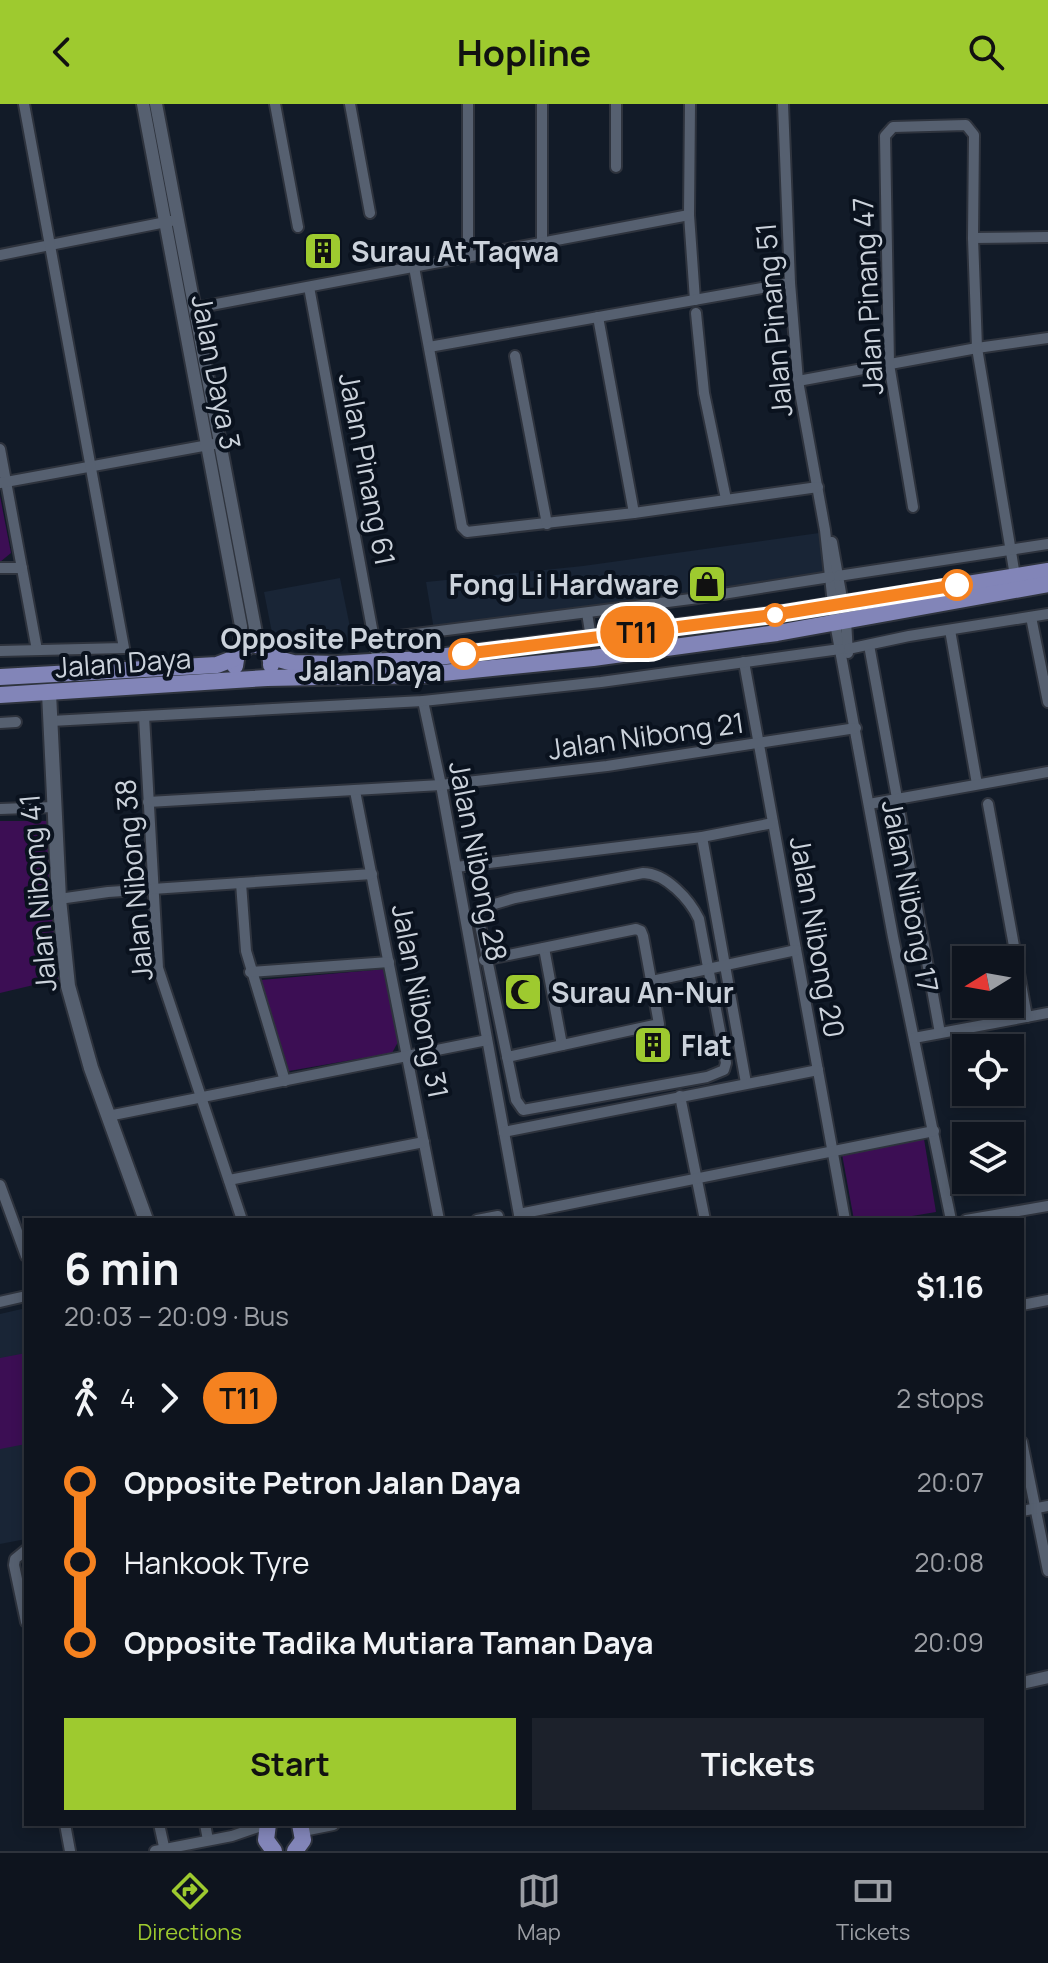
<!DOCTYPE html>
<meta charset="utf-8">
<style>
:root{--surface:#0e141e;--page:#1c212b;--text:#f1f3f6;--muted:#9b9ea4;--line:#2e333c;--accent:#9eca2f}
body{margin:0;font-family:Manrope,sans-serif;background:var(--page);color:var(--text);height:100vh;display:flex;flex-direction:column;font-size:30px;white-space:nowrap}
*{box-sizing:border-box;margin:0}
p{font-size:26px;color:var(--muted)}
.icon{flex:none;width:44px;height:44px;fill:none;stroke:currentColor;stroke-width:2;stroke-linecap:round;stroke-linejoin:round}
.map{position:relative;flex:1;overflow:hidden}
.panel{position:absolute;left:24px;top:1114px;width:1000px;height:608px;display:flex;flex-direction:column;background:var(--surface);border-radius:0px;box-shadow:0 4px 12px #0003,0 0 0 2px var(--line)}
.panel>*{flex:none}
.badge{padding:0 16px;border-radius:26px;font-size:28px;line-height:52px}
.needle{width:52px;rotate:259deg}
.controls{position:absolute;left:952px;top:842px;display:grid;gap:16px}
.controls a{display:grid;place-items:center;width:72px;height:72px;border-radius:0px;background:var(--surface);box-shadow:0 4px 12px #0003,0 0 0 2px var(--line);font-size:40px}
.map>.badge{position:absolute;translate:-50% -50%;box-shadow:0 0 0 4px #fff}
.legs{display:flex;align-items:center;gap:12px;height:88px;padding:0 40px;font-size:26px}
.legs p{margin-inline-start:auto}
.summary{display:flex;align-items:center;justify-content:space-between;height:136px;padding:0 40px}
h1{font-size:44px;font-weight:700;line-height:60px}
.button{display:flex;gap:16px;margin-top:auto;padding:16px 40px}
.button a{flex:1;height:92px;border-radius:0px;background:var(--accent);color:#111;font-size:32px;font-weight:700;line-height:92px;text-align:center}
.button a+a{background:var(--page);color:var(--text)}
ul{padding:0 40px;list-style:none}
li{display:flex;align-items:center;gap:28px;height:80px;font-size:30px}
li i{display:grid;place-items:center;width:12px;height:100%;margin:0 10px;background:currentColor}
li i::after{content:'';width:20px;height:20px;margin:-10px;border:6px solid;border-radius:50%;background:var(--surface)}
li p{margin-inline-start:auto}
li:first-child i{background:linear-gradient(#0000 50%,currentColor 0)}
li:last-child i{background:linear-gradient(currentColor 50%,#0000 0)}
header{display:flex;justify-content:space-between;align-items:center;height:104px;padding:0 40px;background:var(--accent);color:#111;font-size:36px;font-weight:700}
.menu{display:flex;justify-content:space-around;align-items:center;height:112px;border-top:2px solid var(--line);background:var(--surface);font-size:22px;color:var(--muted)}
.menu a{display:grid;justify-items:center;gap:4px}
.menu .on{color:var(--accent)}
.map>svg:first-child{display:block}
</style>
<header><svg class="icon" aria-label="back" viewBox="0 0 24 24"><path d="M15 5l-7 7 7 7"/></svg>Hopline<svg class="icon" aria-label="search" viewBox="0 0 24 24"><circle cx="10" cy="10" r="6"/><path d="M15 15l6 6"/></svg></header>
<div class="map">
<svg width="1048" height="1747" viewBox="0 0 1048 1747">
<rect width="100%" height="100%" fill="#121b28"/>
<!-- built -->
<g fill="#192536">
<polygon points="819,429 826,471 434,526 426,478 583,462"/>
<polygon points="340,474 353,538 275,544 264,488"/>
<polygon points="26,1204 26,1435 0,1440 0,1210"/>
</g>
<!-- green -->
<g fill="#3c0e54">
<polygon points="0,392 11,449 0,458"/>
<polygon points="0,717 50,717 63,874 0,889"/>
<polygon points="385,865 398,938 392,949 289,967 261,876"/>
<polygon points="924,1035 936,1108 888,1116 854,1116 842,1050"/>
<polygon points="26,1249 26,1340 0,1345 0,1254"/>
</g>
<g fill="none" stroke-linecap="round" stroke-linejoin="round">
<!-- minor casing -->
<g stroke="#2e333d" stroke-width="14">
<g id="minor">
<polyline points="275,0 298,123"/>
<polyline points="350,0 370,109"/>
<polyline points="468,0 468,153"/>
<polyline points="542,0 542,139"/>
<polyline points="616,0 616,63"/>
<polyline points="690,0 689,111 695,196"/>
<polyline points="783,0 790,179 798,277 825,426 835,519 893,833 951,1116"/>
<polyline points="973,134 1048,133"/>
<polyline points="0,151 171,117"/>
<polyline points="414,163 462,423 467,428 634,409 818,383"/>
<polyline points="309,183 378,557"/>
<polyline points="195,204 689,111"/>
<polyline points="696,209 704,289 726,395"/>
<polyline points="598,213 634,409"/>
<polyline points="429,243 790,179"/>
<polyline points="515,252 547,420"/>
<polyline points="798,277 977,244 1048,234"/>
<polyline points="0,345 37,546"/>
<polyline points="0,379 214,340"/>
<polyline points="913,403 889,260 885,32 893,23 966,21 974,31 973,134 977,244 1015,472"/>
<polyline points="832,438 846,517 848,549"/>
<polyline points="0,464 22,464"/>
<polyline points="838,472 1048,440"/>
<polyline points="587,509 591,534"/>
<polyline points="1031,513 1048,598"/>
<polyline points="950,526 977,680"/>
<polyline points="376,535 691,495 830,473"/>
<polyline points="869,541 940,929"/>
<polyline points="848,545 909,532 1048,510"/>
<polyline points="0,547 124,544 24,0"/>
<polyline points="744,558 845,1116"/>
<polyline points="423,597 441,681 520,1116"/>
<polyline points="144,612 158,864 242,1116"/>
<polyline points="51,617 423,597 601,578 840,545"/>
<polyline points="0,619 16,618"/>
<polyline points="355,687 439,1116"/>
<polyline points="148,698 441,681 607,662 856,624"/>
<polyline points="869,700 1048,668"/>
<polyline points="988,700 1027,913"/>
<polyline points="0,705 54,703"/>
<polyline points="702,733 746,979"/>
<polyline points="456,763 702,733 773,719"/>
<path d="M643,769C666,769 690,796 699,815L726,959L724,966L707,973L523,1006L516,996L478,811L481,804L515,794Z"/>
<polyline points="241,779 246,847 285,977"/>
<polyline points="59,795 108,788 372,770"/>
<polyline points="544,844 562,941"/>
<polyline points="484,856 636,825 641,827 643,832 659,920 507,953"/>
<polyline points="250,868 389,858"/>
<polyline points="652,877 796,846"/>
<polyline points="914,934 1048,909"/>
<polyline points="680,992 705,1116"/>
<polyline points="108,1012 487,936"/>
<polyline points="504,1028 818,966"/>
<polyline points="229,1076 424,1038"/>
<polyline points="0,1081 26,1152"/>
<polyline points="519,1110 934,1027"/>
<polyline points="477,1116 498,1112"/>
<polyline points="966,1116 1048,1102"/>
<polyline points="0,1198 26,1192"/>
<polyline points="1022,1201 1048,1196"/>
<polyline points="1022,1338 1048,1467"/>
<polyline points="1022,1407 1048,1402"/>
<polyline points="26,1446 15,1455 14,1461 26,1518"/>
<polyline points="65,1720 70,1747"/>
<polyline points="159,1720 165,1747"/>
<polyline points="205,1720 208,1736"/>
<polyline points="155,1747 232,1732 267,1720"/>
</g>
</g>
<!-- tertiary casing -->
<g stroke="#2e333d" stroke-width="16">
<g id="tertiary">
<polyline points="143,0 241,522 240,545"/>
<polyline points="156,0 256,529 263,543"/>
<polyline points="1022,1579 1048,1573"/>
<polyline points="303,1726 333,1720"/>
</g>
</g>
<!-- secondary casing -->
<g stroke="#2e333d" stroke-width="18">
<polyline id="secondary" points="49,589 59,795 68,882 91,964 146,1116"/>
</g>
<!-- primary casing -->
<g stroke="#2e333d" stroke-width="20">
<g id="primary">
<polyline points="271,553 293,559 337,560 422,555 773,511 1048,467"/>
<path d="M235,562L237,549L251,540C264,541 272,548 271,561"/>
<polyline points="0,573 217,561 235,554"/>
<polyline points="0,591 267,574 423,571 593,554 777,529 1048,480"/>
<polyline points="268,1720 266,1736 274,1747"/>
<polyline points="295,1747 303,1736 300,1720"/>
</g>
</g>
<!-- minor -->
<use href="#minor" stroke="#566070" stroke-width="10"/>
<!-- tertiary -->
<use href="#tertiary" stroke="#566070" stroke-width="12"/>
<!-- secondary -->
<use href="#secondary" stroke="#566070" stroke-width="14"/>
<!-- primary -->
<use href="#primary" stroke="#8285b8" stroke-width="16"/>
</g>
<g fill="none" stroke-linecap="round" stroke-linejoin="round">
<!-- line-1 casing -->
<g stroke="#fff" stroke-width="18">
<polyline id="line-1" points="464,550 773,511 957,481"/>
</g>
<!-- line-1 -->
<use href="#line-1" stroke="#f58220" stroke-width="12"/>
</g>
<!-- icons -->
<defs>
<g id="building-square" transform="scale(2)"><rect x="-9" y="-9" width="18" height="18" rx="4" fill="#9eca2f" stroke="#0a121e"/><path d="M-4-6H4V6H1V3H-1V6H-4ZM-2.5-4.3h1.7v1.8h-1.7ZM.8-4.3h1.7v1.8H.8ZM-2.5-1h1.7V.8h-1.7ZM.8-1h1.7V.8H.8Z" fill="#111"/></g>
<g id="shop-square" transform="scale(2)"><rect x="-9" y="-9" width="18" height="18" rx="4" fill="#9eca2f" stroke="#0a121e"/><path d="M-5-2.5h2.3a2.7 3.5 0 0 1 5.4 0H5L5.5 6h-11ZM-1.5-2.5h3a1.5 2.3 0 0 0-3 0Z" fill="#111"/></g>
<g id="mosque-square" transform="scale(2)"><rect x="-9" y="-9" width="18" height="18" rx="4" fill="#9eca2f" stroke="#0a121e"/><path d="M3.5-4.9A6 6 0 1 0 3.5 4.9A5 5 0 1 1 3.5-4.9Z" fill="#111"/></g>
</defs>
<g fill-rule="evenodd">
<use href="#building-square" x="323" y="147"/>
<use href="#shop-square" x="707" y="480"/>
<use href="#mosque-square" x="523" y="888"/>
<use href="#building-square" x="653" y="941"/>
</g>
<!-- markers -->
<g fill="#fff" stroke="#f58220" stroke-width="4">
<circle cx="957" cy="481" r="14"/>
<circle cx="775" cy="511" r="10"/>
<circle cx="464" cy="550" r="14"/>
</g>
<g text-anchor="middle" dominant-baseline="central" stroke-width="8" stroke-linejoin="round" paint-order="stroke">
<!-- poi labels -->
<g font-size="28" font-weight="bold" fill="#cbd2db" stroke="#0a121e" text-anchor="start">
<text x="351" y="147">Surau At Taqwa</text>
<text x="679" y="480" text-anchor="end">Fong Li Hardware</text>
<text x="551" y="888">Surau An-Nur</text>
<text x="681" y="941">Flat</text>
</g>
<!-- street labels -->
<g font-size="28" fill="#cbd2db" stroke="#0a121e">
<text transform="translate(867 192) rotate(-93)">Jalan Pinang 47</text>
<text transform="translate(773 216) rotate(-95)">Jalan Pinang 51</text>
<text transform="translate(217 268) rotate(79)">Jalan Daya 3</text>
<text transform="translate(368 365) rotate(79)">Jalan Pinang 61</text>
<text transform="translate(123 558) rotate(-4)">Jalan Daya</text>
<text transform="translate(646 631) rotate(-8)">Jalan Nibong 21</text>
<text transform="translate(479 757) rotate(79)">Jalan Nibong 28</text>
<text transform="translate(133 776) rotate(-95)">Jalan Nibong 38</text>
<text transform="translate(37 789) rotate(-95)">Jalan Nibong 41</text>
<text transform="translate(911 792) rotate(79)">Jalan Nibong 17</text>
<text transform="translate(818 833) rotate(80)">Jalan Nibong 20</text>
<text transform="translate(421 897) rotate(79)">Jalan Nibong 31</text>
</g>
<!-- stop labels -->
<g font-size="28" font-weight="bold" fill="#cbd2db" stroke="#0a121e" text-anchor="end">
<text x="442" y="534">Opposite Petron<tspan x="442" dy="32">Jalan Daya</tspan></text>
</g>
</g>
</svg>
<div class="controls">
<a><svg class="needle" viewBox="-14 -14 28 28"><path d="M0-13l5 13h-10z" fill="#e53935"/><path d="M0 13l5-13h-10z" fill="#9b9ea4"/></svg></a>
<a><svg class="icon" aria-label="locate" viewBox="0 0 24 24"><circle cx="12" cy="12" r="6"/><path d="M12 2v4M12 18v4M2 12h4M18 12h4"/></svg></a>
<a><svg class="icon" aria-label="layers" viewBox="0 0 24 24"><path d="M12 4l9 5-9 5-9-5zM3 14l9 5 9-5"/></svg></a>
</div>
<b class="badge" style="left:637px;top:528px;background:#f58220;color:#111">T11</b>
<section class="panel">
<div class="summary"><div><h1>6 min</h1><p>20:03 – 20:09 · Bus</p></div><b>$1.16</b></div>
<div class="legs"><svg class="icon" aria-label="walk" viewBox="0 0 24 24"><circle cx="13" cy="4" r="2"/><path d="M13 8l-2 6 4 7M11 14l-3 7M7 12l3-4h3l4 4"/></svg>4<svg class="icon" aria-label="forward" viewBox="0 0 24 24"><path d="M9 5l7 7-7 7"/></svg><b class="badge" style="background:#f58220;color:#111">T11</b><p>2 stops</p></div>
<ul>
<li><i style="color:#f58220"></i><b>Opposite Petron Jalan Daya</b><p>20:07</p></li>
<li><i style="color:#f58220"></i><span>Hankook Tyre</span><p>20:08</p></li>
<li><i style="color:#f58220"></i><b>Opposite Tadika Mutiara Taman Daya</b><p>20:09</p></li>
</ul>
<div class="button"><a>Start</a><a>Tickets</a></div>
</section>
</div>
<nav class="menu">
<a class="on"><svg class="icon" aria-label="directions" viewBox="0 0 24 24"><path d="M12 3l9 9-9 9-9-9zM9 14v-3h6M13 9l2 2-2 2"/></svg>Directions</a>
<a><svg class="icon" aria-label="map" viewBox="0 0 24 24"><path d="M3 6l6-2 6 2 6-2v14l-6 2-6-2-6 2zM9 4v14M15 6v14"/></svg>Map</a>
<a><svg class="icon" aria-label="tickets" viewBox="0 0 24 24"><path d="M3 7h18v10H3zM15 7v10"/></svg>Tickets</a>
</nav>
